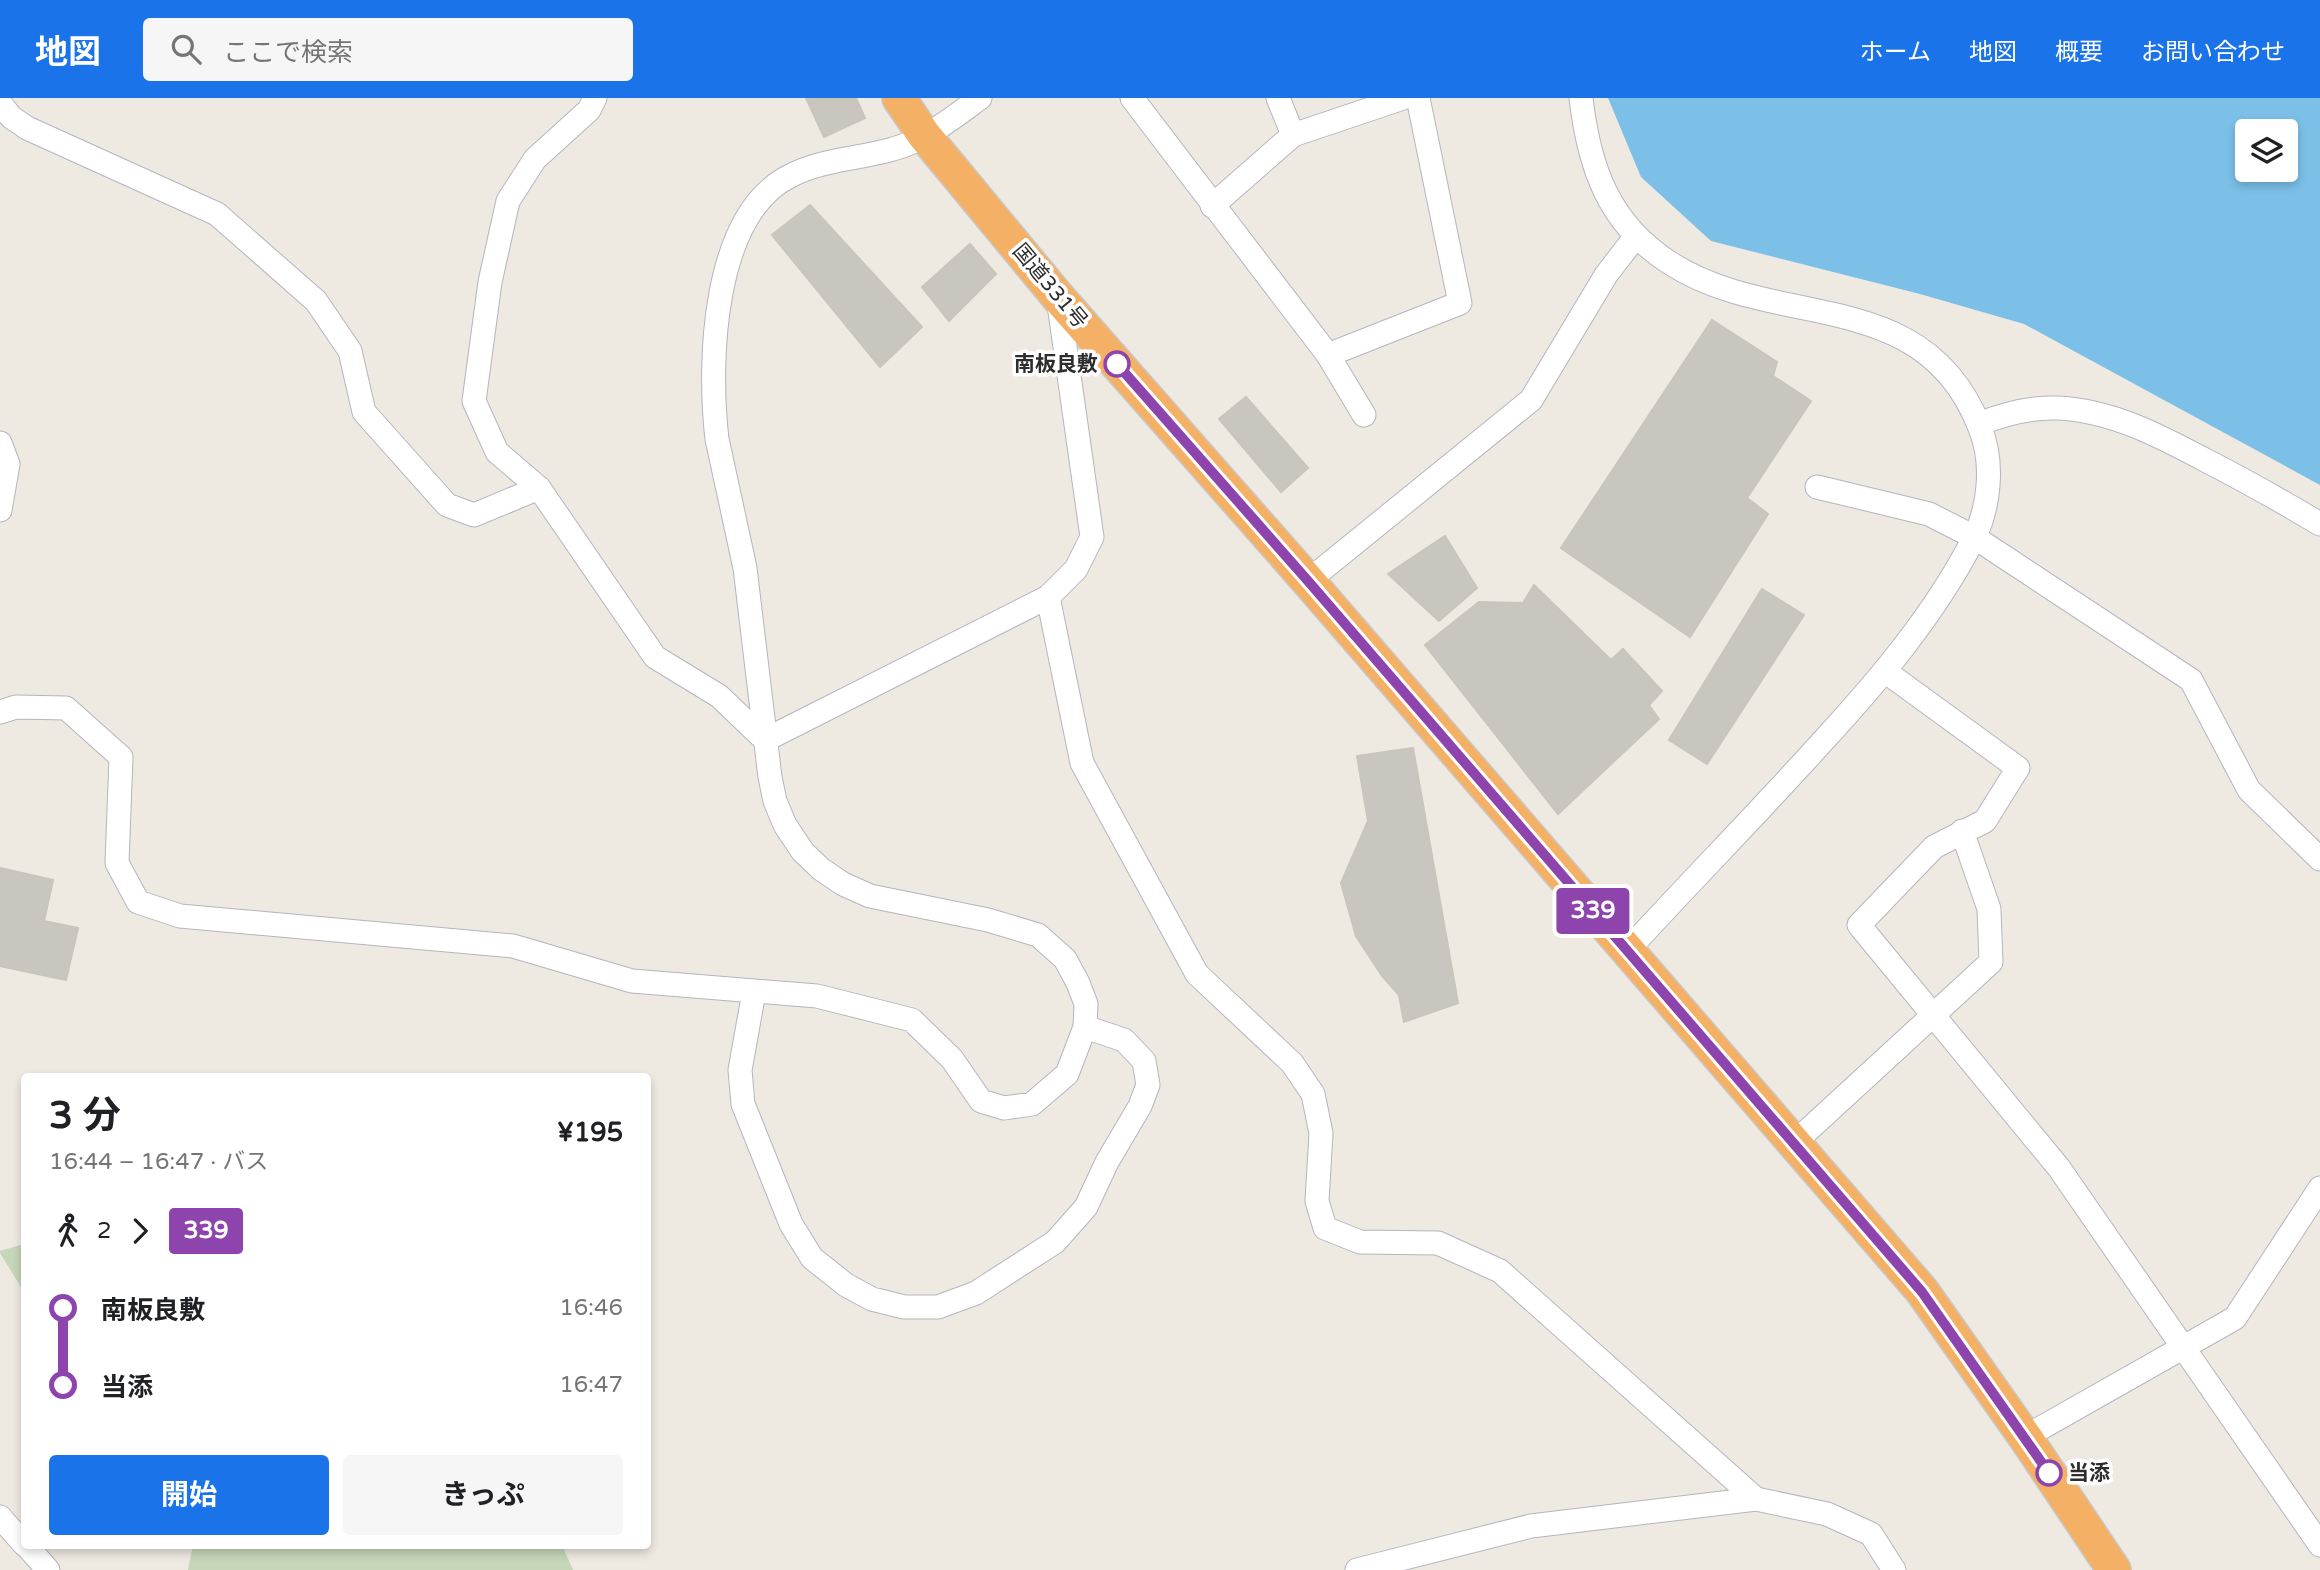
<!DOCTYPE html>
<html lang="ja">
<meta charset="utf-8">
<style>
:root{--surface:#fff;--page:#f6f6f6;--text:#202124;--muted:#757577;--accent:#1a73e8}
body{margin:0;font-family:"Varela Round","Noto Sans JP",sans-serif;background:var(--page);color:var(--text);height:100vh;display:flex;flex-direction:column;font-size:26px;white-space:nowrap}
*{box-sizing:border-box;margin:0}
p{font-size:23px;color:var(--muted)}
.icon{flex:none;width:38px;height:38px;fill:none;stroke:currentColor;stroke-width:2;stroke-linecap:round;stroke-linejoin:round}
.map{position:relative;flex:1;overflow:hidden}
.sheet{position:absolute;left:21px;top:975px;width:630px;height:476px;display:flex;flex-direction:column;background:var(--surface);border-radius:7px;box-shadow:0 4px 10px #0003}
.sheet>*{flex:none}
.badge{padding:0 14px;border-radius:5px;font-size:24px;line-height:46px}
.fabs{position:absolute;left:2235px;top:21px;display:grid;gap:14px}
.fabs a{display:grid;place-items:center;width:63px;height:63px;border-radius:7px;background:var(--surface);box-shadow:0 4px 10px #0003;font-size:35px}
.map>.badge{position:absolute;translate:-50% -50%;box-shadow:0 0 0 4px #fff}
.legs{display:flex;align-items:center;gap:10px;height:77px;padding:0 28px;font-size:23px}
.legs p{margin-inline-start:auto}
.summary{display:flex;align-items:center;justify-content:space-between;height:119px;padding:0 28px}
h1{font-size:38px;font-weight:700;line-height:52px}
.primary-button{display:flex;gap:14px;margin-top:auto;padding:14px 28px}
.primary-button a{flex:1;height:80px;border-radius:7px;background:var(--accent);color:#fff;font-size:28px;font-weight:700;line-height:80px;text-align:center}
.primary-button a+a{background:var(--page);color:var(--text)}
ul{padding:0 28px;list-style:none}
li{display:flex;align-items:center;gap:24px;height:77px;font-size:26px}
li i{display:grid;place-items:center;width:10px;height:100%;margin:0 9px;background:currentColor}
li i::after{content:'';width:18px;height:18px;margin:-9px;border:5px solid;border-radius:50%;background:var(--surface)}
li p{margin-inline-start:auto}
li:first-child i{background:linear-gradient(#0000 50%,currentColor 0)}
li:last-child i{background:linear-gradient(currentColor 50%,#0000 0)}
header{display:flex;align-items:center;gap:42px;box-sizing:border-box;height:98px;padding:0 35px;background:var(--accent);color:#fff}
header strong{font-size:33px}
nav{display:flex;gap:38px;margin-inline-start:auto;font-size:24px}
.search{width:490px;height:63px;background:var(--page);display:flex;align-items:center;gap:18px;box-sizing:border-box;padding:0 24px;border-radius:7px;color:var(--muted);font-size:26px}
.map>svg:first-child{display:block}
</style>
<header>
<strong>地図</strong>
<div class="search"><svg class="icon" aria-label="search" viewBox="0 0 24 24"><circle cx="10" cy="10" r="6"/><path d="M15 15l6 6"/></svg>ここで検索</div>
<nav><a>ホーム</a><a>地図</a><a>概要</a><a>お問い合わせ</a></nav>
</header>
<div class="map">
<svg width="2320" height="1472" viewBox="0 0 2320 1472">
<rect width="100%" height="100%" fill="#eee9e1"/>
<!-- cemetery -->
<g fill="#c5d6b9">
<polygon points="24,1146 24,1194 0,1155 0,1153"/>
<polygon points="193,1447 562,1447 573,1472 188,1472"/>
</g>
<!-- water -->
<path fill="#7cc0e8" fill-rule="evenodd" d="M1608,0H2320V387L2024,226L1920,196L1711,143L1641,79ZM2247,33H2286V72H2247Z"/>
<!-- building -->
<g fill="#c9c6c0" stroke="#c9c5ba" stroke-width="2">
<polygon points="806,0 856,0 865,20 824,39"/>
<polygon points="810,107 922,229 880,269 772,137"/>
<polygon points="970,146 996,176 949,223 922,189"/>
<polygon points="1712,222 1777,264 1773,278 1811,303 1747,400 1768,416 1690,539 1561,450"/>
<polygon points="1246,299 1308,370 1281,394 1219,321"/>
<polygon points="1445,438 1477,490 1439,523 1388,476"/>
<polygon points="1534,487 1611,562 1623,551 1662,593 1649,607 1659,621 1558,716 1425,547 1479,504 1523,505"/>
<polygon points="1762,491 1804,517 1707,666 1669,642"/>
<polygon points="1413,650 1458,905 1404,924 1399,897 1382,878 1356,838 1341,785 1368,723 1357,658"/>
<polygon points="0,770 53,782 44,823 78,830 66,882 0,868"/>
</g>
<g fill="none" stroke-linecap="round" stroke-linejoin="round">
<!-- minor casing -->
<g stroke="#b4b5bf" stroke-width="25">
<g id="minor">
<polyline points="595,0 589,12 535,61 508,103 490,184 474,303 497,354 539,390 655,559 719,598 765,642"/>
<polyline points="1132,0 1328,257 1460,205 1418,0"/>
<path d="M1581,0C1589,70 1609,126 1670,165C1777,234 1924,185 1980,330C1994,364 1990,409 1973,442C1934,517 1880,581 1823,643C1759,714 1692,782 1627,853"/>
<polyline points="0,5 11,19 27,30 217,116 316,203 350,253 364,314 447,407 474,417 539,390"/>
<polyline points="1293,37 1403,0"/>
<polyline points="1212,108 1293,37 1278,0"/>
<polyline points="1328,257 1364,317"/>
<path d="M1979,326C2004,316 2029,309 2057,310C2111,312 2160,338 2207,363C2246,383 2283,404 2320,426"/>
<polyline points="0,345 8,366 0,412"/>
<polyline points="1817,389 1929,416 1974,439 2191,582 2249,692 2320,761"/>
<polyline points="1308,483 1531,302 1606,177 1636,138"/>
<polyline points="1048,499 1082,665 1197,876 1292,965 1313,996 1321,1035 1317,1103 1325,1130 1360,1144 1438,1145 1500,1173 1756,1401"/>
<polyline points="1886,574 2018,670 1985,723 1934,749 1859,827 2059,1070 2320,1447"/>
<path d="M0,614L16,609L66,610L121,659L117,765L138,804L180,818L513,848L632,883L817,898L912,922L952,961L981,1003L1004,1010L1032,1006L1067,976L1085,929L1086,906L1078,885L1065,861L1038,837L988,822L870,798L843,786L821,771L803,754L785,727L775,703L770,679L745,470L717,341C708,265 712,117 790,78C823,61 859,61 893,51C924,43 954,19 980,0"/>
<polyline points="765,642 1048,499 1076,471 1092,439 1058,200"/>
<polyline points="754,894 740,972 743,1006 791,1126 812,1160 846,1187 872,1201 904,1209 938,1209 976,1195 1055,1144 1086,1109 1107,1064 1140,1008 1148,987 1144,963 1124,942 1085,929"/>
<polyline points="1794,1045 1991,864 1989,811 1962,733"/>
<polyline points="2025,1339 2235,1220 2320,1090"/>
<polyline points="0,1419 24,1446"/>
<polyline points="26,1447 48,1472"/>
<polyline points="1357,1472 1531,1428 1756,1401 1827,1416 1871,1436 1894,1472"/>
</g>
</g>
<!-- highway casing -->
<g stroke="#c8c8c8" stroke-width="36">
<polyline id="highway" points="899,0 924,37 1058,199 1308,483 1922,1193 2025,1339 2114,1472"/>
</g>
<!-- minor -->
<use href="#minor" stroke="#fff" stroke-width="23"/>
<!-- highway -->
<use href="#highway" stroke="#f4b166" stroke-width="33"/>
</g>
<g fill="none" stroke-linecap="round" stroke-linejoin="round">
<!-- line-1 casing -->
<g stroke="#fff" stroke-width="16">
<polyline id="line-1" points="1117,266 1308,483 1922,1194 2049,1375"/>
</g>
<!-- line-1 -->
<use href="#line-1" stroke="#8e44ad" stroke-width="10"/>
</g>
<!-- markers -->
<g fill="#fff" stroke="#8e44ad" stroke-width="3.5">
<circle cx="1117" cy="266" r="12"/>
<circle cx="2049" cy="1375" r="12"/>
</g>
<g text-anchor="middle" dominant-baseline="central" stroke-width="7" stroke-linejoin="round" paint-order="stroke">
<!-- street labels -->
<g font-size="21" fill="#2d2d2d" stroke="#fff">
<text transform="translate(1050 188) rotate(50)">国道331号</text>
</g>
<!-- stop labels -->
<g font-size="21" font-weight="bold" fill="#2d2d2d" stroke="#fff" text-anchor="end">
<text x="1098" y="266">南板良敷</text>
<text x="2068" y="1375" text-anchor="start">当添</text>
</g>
</g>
</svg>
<div class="fabs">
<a><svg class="icon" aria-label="layers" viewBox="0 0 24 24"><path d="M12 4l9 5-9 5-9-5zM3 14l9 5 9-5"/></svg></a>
</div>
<b class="badge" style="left:1593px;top:813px;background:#8e44ad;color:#fff">339</b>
<section class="sheet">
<div class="summary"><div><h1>3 分</h1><p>16:44 – 16:47 · バス</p></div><b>¥195</b></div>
<div class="legs"><svg class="icon" aria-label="walk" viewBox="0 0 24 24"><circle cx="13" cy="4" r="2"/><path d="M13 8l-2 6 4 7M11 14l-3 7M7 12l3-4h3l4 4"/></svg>2<svg class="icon" aria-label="forward" viewBox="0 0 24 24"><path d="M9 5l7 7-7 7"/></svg><b class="badge" style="background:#8e44ad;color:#fff">339</b></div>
<ul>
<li><i style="color:#8e44ad"></i><b>南板良敷</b><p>16:46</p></li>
<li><i style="color:#8e44ad"></i><b>当添</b><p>16:47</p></li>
</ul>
<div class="primary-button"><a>開始</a><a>きっぷ</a></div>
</section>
</div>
